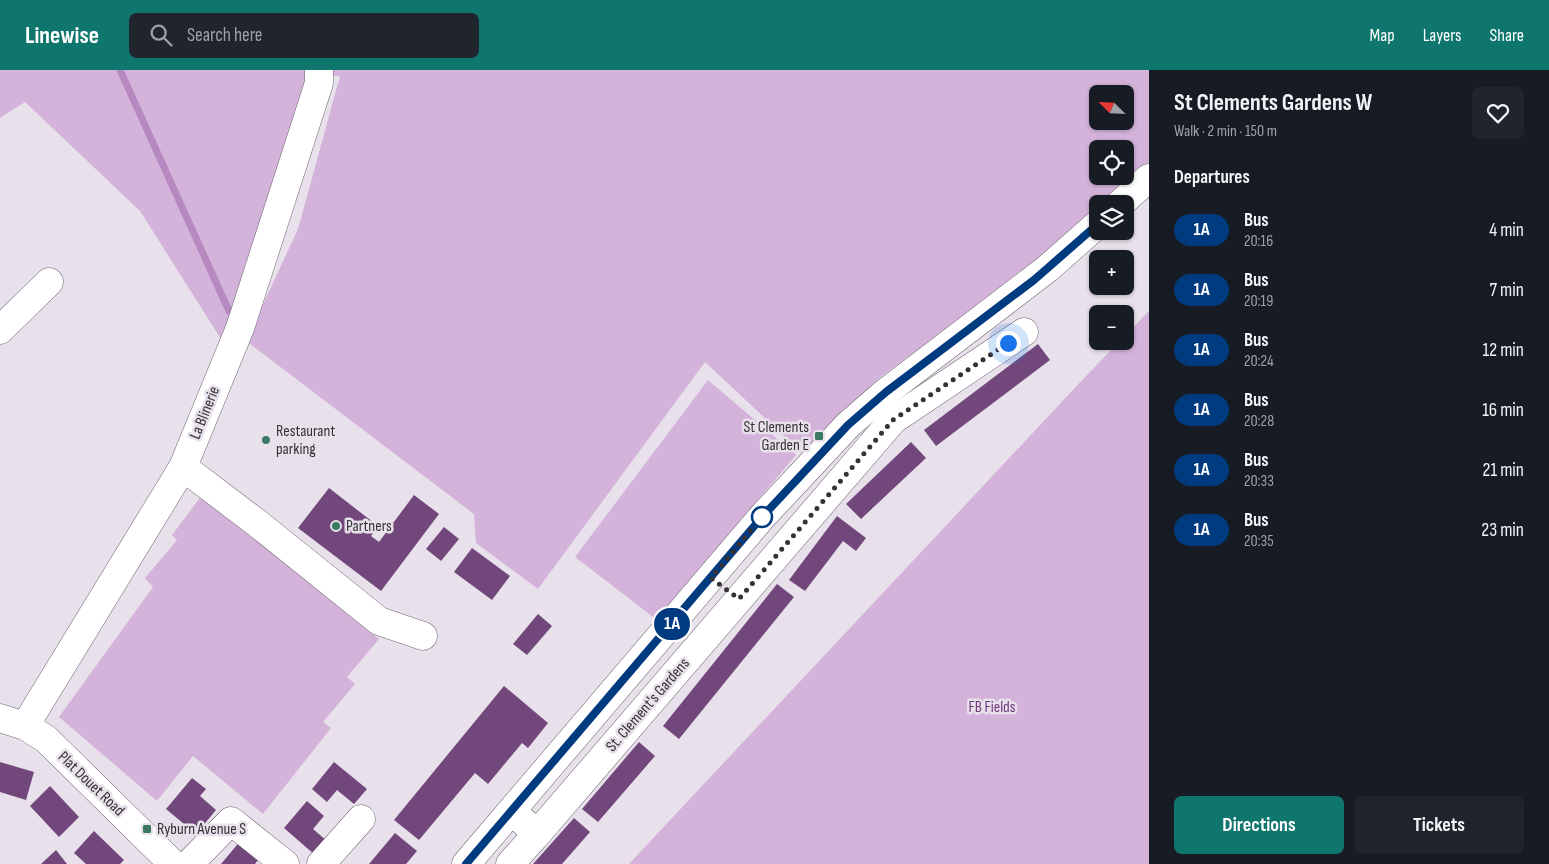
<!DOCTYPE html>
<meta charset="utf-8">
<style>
:root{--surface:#171b24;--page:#20242c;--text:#f1f3f6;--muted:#9ea1a6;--accent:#0f766e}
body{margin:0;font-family:"Sofia Sans Condensed",sans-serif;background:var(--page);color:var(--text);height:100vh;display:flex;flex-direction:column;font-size:19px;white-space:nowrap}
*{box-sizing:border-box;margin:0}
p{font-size:16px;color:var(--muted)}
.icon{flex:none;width:28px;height:28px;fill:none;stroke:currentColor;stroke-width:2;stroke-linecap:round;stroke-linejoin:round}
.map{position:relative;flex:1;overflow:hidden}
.side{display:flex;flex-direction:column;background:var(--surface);width:400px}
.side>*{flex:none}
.badge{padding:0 10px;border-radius:16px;font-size:18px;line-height:32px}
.needle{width:32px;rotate:294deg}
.buttons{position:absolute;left:1089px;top:15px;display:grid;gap:10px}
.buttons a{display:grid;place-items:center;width:45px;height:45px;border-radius:8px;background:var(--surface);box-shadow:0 1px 4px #0004;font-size:25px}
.you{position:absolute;width:25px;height:25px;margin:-12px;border:4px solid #fff;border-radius:50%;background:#1a73e8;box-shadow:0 0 0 8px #1a73e833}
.map>.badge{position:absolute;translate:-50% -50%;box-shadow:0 0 0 2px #fff}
h2{padding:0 25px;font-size:19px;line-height:45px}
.round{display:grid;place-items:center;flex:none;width:52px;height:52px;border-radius:8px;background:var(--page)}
.head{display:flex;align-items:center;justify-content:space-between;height:85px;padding:0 25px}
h1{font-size:24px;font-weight:700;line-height:38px}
.primary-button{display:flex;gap:10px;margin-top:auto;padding:10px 25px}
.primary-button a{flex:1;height:58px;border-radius:8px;background:var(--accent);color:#fff;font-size:20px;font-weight:700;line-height:58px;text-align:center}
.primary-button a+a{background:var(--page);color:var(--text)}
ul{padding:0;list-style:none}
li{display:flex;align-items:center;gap:15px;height:60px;padding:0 25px}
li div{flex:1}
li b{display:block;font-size:19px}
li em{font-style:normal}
li .badge{min-width:55px;font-weight:700;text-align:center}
header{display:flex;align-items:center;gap:30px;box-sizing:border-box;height:70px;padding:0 25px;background:var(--accent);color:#fff}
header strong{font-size:24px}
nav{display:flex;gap:28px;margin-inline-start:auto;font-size:18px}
.search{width:350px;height:45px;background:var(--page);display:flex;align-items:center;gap:12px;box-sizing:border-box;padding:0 18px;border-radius:8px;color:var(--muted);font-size:19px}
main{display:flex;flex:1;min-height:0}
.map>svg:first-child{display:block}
</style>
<header>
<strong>Linewise</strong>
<div class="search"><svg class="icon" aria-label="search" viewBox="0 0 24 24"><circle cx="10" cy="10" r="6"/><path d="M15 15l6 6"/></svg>Search here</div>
<nav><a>Map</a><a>Layers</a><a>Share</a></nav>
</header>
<main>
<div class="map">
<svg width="1149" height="794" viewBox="0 0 1149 794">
<rect width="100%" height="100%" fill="#e8e0ea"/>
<!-- green -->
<g fill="#d4b3db" fill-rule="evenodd">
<path d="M0,0H1149V94L1105,134H1098L1097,140L1023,202L879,308L802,383L705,292L538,519L476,473L474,444L246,271L298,159L340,6L312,5L297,54L221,269L140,141L25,32L0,48ZM1098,24H1125V51H1098ZM1098,79H1125V106H1098Z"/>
<polygon points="1149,241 1149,794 629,794 1086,306 1120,271 1125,271 1125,266"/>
<polygon points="708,310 796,385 657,550 575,487"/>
<polygon points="202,425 379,569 347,607 355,614 323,652 331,658 263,744 193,686 157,731 59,647 153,517 145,508 177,470 172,465"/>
</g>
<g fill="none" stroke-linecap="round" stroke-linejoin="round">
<!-- stream -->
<polyline stroke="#b689c1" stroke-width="7" points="120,0 229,241"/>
</g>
<!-- building -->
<g fill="#72487c">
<polygon points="1038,274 1050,290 936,376 924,360"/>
<polygon points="911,372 926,388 861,449 846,434"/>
<polygon points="329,418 378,456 371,466 379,472 414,425 439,444 381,521 298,458"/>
<polygon points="837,446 866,468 856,481 843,471 805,521 789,510"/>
<polygon points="444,457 459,469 441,491 426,479"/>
<polygon points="472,478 510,506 492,530 454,502"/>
<polygon points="777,514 794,527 679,669 663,656"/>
<polygon points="538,544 552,556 527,585 513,574"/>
<polygon points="504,616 548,653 528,678 522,673 488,714 475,703 419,770 394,750"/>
<polygon points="639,672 655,686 598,752 582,739"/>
<polygon points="0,692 34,702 26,730 0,722"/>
<polygon points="334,692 367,719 354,734 337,720 327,732 312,719"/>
<polygon points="192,708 206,719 200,726 216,740 196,764 166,739"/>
<polygon points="50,716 79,747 59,767 30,736"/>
<polygon points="307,731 324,746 313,759 327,771 315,785 284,758"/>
<polygon points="574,748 590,762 562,794 533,794"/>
<polygon points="94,761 124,790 120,794 86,794 74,783"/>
<polygon points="395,763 417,781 406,794 369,794"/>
<polygon points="242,769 262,785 255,794 221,794"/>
<polygon points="56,780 67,794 41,794"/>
</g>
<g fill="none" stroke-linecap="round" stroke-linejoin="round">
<!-- minor casing -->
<g stroke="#6e6770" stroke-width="29">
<g id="minor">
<polyline points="0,260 49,212"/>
<polyline points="183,397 257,453 379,551 423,566"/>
<polyline points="25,656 183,397 240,258 319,13 319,0"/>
<polyline points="512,741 537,764 893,350 1024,262"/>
<polyline points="189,794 231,751 285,794"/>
<polyline points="321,794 361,749"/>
<polyline points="510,794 537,764"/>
</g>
</g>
<!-- major casing -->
<g stroke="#6e6770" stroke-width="29">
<g id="major">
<polyline points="1120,134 1149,108"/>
<polyline points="0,648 25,656 46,669 173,794"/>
<polyline points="466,794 762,447 848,355 886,322 1047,199 1098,154"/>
</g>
</g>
<!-- minor -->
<use href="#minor" stroke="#fff" stroke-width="28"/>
<!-- major -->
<use href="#major" stroke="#fff" stroke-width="28"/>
</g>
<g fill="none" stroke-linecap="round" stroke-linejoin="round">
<!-- line casing -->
<g stroke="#fff" stroke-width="11">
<polyline id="line" points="466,794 762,447 848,355 886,322 1034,210 1098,154"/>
</g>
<!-- line -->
<use href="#line" stroke="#003b80" stroke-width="8"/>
<!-- walk -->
<polyline stroke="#353236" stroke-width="5" stroke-dasharray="0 9" points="762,447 711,508 739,529 893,350 1008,273"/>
</g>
<!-- markers -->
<g fill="#3b7965" stroke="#e8e0ea" stroke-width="2">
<rect x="814" y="361" width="10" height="10" rx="2.5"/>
<circle cx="266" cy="370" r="5"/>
<circle cx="336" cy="456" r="5"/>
<rect x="142" y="754" width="10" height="10" rx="2.5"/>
</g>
<circle fill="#fff" stroke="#003b80" stroke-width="2.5" cx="762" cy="447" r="10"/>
<g text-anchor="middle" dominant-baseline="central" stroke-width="5" stroke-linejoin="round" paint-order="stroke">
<!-- street labels -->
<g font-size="16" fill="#353236" stroke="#e8e0ea">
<text transform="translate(205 343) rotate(-68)">La Blinerie</text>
<text transform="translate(648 635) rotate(-49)">St. Clement's Gardens</text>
<text transform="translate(91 714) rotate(44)">Plat Douet Road</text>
</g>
<!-- poi labels -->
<g font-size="16" fill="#353236" stroke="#e8e0ea" text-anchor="start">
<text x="809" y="357" text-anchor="end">St Clements<tspan x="809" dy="18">Garden E</tspan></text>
<text x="276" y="361">Restaurant<tspan x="276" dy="18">parking</tspan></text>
<text x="346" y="456">Partners</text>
<text x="157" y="759">Ryburn Avenue S</text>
</g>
<!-- park labels -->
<g font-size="16" fill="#6d357a" stroke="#e8e0ea">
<text x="992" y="637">FB Fields</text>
</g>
</g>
</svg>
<div class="buttons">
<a><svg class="needle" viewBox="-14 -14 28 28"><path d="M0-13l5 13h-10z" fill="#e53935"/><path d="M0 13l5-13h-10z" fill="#9ea1a6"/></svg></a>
<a><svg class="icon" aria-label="locate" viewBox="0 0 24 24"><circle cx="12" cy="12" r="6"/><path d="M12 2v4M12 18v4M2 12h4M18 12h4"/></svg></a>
<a><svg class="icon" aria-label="layers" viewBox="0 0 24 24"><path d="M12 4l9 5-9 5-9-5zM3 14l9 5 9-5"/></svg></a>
<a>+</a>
<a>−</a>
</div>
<div class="you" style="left:1008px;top:273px"></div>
<b class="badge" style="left:672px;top:554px;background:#003b80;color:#fff">1A</b>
</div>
<section class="side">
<div class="head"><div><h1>St Clements Gardens W</h1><p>Walk · 2 min · 150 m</p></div><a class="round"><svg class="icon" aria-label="heart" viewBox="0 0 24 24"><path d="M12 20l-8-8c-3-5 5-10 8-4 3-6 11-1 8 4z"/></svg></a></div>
<h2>Departures</h2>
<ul>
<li><span class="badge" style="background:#003b80;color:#fff">1A</span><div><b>Bus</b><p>20:16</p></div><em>4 min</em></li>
<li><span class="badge" style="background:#003b80;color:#fff">1A</span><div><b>Bus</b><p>20:19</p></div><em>7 min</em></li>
<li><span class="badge" style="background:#003b80;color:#fff">1A</span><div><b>Bus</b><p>20:24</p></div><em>12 min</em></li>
<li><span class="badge" style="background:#003b80;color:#fff">1A</span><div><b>Bus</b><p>20:28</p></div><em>16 min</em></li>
<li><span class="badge" style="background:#003b80;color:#fff">1A</span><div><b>Bus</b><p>20:33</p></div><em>21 min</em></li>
<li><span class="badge" style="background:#003b80;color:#fff">1A</span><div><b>Bus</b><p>20:35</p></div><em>23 min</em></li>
</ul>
<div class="primary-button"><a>Directions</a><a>Tickets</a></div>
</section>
</main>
